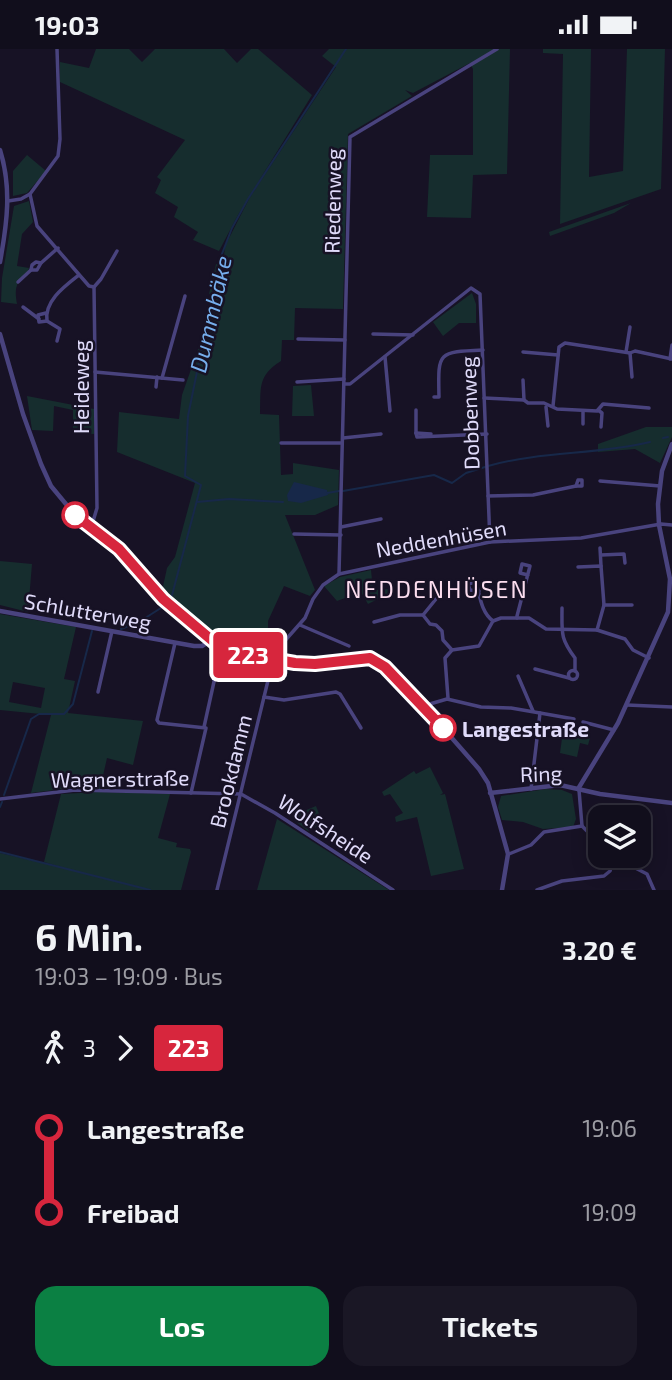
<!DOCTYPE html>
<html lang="de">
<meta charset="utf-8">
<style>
:root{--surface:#110e1c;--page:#1a1725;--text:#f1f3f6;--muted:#9c9ca3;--line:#302e3b;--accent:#0b8043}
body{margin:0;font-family:"Exo 2",sans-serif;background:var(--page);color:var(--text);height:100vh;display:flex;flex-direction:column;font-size:26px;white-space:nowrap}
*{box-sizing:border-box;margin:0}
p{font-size:23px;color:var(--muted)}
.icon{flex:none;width:38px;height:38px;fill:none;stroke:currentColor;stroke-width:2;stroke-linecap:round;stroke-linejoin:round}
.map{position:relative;height:841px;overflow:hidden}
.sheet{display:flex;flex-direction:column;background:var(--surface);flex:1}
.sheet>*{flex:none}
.badge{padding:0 14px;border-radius:5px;font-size:24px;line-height:46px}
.fabs{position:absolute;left:588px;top:756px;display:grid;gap:14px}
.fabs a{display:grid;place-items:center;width:63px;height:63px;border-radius:14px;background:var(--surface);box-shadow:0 4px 18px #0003,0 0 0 2px var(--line);font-size:35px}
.map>.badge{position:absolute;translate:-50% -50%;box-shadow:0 0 0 4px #fff}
.legs{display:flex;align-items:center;gap:10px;height:77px;padding:0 35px;font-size:23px}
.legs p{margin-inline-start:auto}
.headline{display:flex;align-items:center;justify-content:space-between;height:119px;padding:0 35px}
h1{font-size:38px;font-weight:700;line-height:52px}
.primary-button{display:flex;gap:14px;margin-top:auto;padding:14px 35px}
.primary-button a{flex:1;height:80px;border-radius:21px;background:var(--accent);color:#fff;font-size:28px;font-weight:700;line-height:80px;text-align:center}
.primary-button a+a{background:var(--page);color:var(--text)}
ul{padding:0 35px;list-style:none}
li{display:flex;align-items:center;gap:24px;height:84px;font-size:26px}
li i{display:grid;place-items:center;width:10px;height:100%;margin:0 9px;background:currentColor}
li i::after{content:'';width:18px;height:18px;margin:-9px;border:5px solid;border-radius:50%;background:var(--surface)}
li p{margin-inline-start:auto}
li:first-child i{background:linear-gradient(#0000 50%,currentColor 0)}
li:last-child i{background:linear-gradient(currentColor 50%,#0000 0)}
.status{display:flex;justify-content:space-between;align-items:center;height:49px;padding:0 35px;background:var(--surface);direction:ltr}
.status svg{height:19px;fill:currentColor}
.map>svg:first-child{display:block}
</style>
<div class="status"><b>19:03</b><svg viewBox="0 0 49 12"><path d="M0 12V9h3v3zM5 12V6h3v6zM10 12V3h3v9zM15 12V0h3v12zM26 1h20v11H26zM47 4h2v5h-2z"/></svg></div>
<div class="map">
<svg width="672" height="841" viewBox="0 0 672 841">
<rect width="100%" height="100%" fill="#171225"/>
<!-- green -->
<g fill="#162d2e" fill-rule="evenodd">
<polygon points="96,0 129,0 142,13 155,0 224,0 237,14 251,0 258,0 312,46 238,166 219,202 193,191 198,183 174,168 178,158 155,144 161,131 157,128 185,91 60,33 60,13 89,19"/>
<path d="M329,0H510L507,125L473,126L471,169L427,168L430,106H473V20L470,14L413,44L405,41L412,47L348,85L343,260L295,259L294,291H282L281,312C257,327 261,339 260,365L279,366L281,426L293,425V414L339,421L338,456L315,466H285L315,541L310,547L284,537L268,572V587L277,597L271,606L237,600L217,591L162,542L167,519L175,508L195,434L117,403L119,363L179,370L182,346L216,249L209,245L216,215L223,216L225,197L250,148L336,18L322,7Z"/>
<polygon points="543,0 591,0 589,128 623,122 627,0 665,0 661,140 560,175 563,5 543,4"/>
<polygon points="27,106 46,122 27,144 13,147 13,122"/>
<path d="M29,152L33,173L22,185L17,217L29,219L28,222C16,233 14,239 17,255L1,253L2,229L14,157Z"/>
<polygon points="631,154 614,164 550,187 549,183"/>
<polygon points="472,244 476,255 476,274 459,274 443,287 433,273"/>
<polygon points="311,336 314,367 292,367 293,337"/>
<polygon points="27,347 94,360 94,385 73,384 73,361 54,357 53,382 32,381"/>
<polygon points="646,378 672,378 672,388 660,414 635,400 598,403 598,395"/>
<polygon points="0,512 32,515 28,563 0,556"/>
<polygon points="371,521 373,541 391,540 392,543 368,555 361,543 337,552 324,537 340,528"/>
<path d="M0,565L76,578L64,630L75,632L68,664L143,672L133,716L107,709L100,740L78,738L31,744L51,666L0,661ZM13,633L45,639L41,659L9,653Z"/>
<polygon points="563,682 590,689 588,696 580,694 577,708 560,704"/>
<polygon points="430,718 443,744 440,746 445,745 464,820 431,827 417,768 396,773 395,768 403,764 390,745 384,747 382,743 414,722 416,725"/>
<polygon points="546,740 562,741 572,745 576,770 573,778 543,780 523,773 502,771 498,758 501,747"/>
<polygon points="99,743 170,745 158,789 177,794 176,798 190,800 191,803 181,841 0,841 0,804 64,819 44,813 61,745"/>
<polygon points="316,757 323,775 308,782 295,772 292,767"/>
<polygon points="277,770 389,841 257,841"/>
</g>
<!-- water -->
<polygon fill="#172849" points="294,433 327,441 328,446 301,454 288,452 287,446"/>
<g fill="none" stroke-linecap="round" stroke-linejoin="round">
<!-- stream -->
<g stroke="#172849" stroke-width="2">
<polyline points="663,389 668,388"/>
<path d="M488,417C541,402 596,406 650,393"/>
<polyline points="343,442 434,426 452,434 466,424 485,418"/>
<polyline points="327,444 339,442"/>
<polyline points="197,453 229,450 283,453"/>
<polyline points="171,550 201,436 185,427 188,367 220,210 232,179 248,150 346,0"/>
<polyline points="121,580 139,573 164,557"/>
<polyline points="4,746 31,670 39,665 64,665 73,655 92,582"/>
<polyline points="0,758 2,753"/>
<polyline points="0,803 150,841"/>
</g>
<!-- minor -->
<g stroke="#49437e" stroke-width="3.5">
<polyline points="30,145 37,177 89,237 94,238"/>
<polyline points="8,152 21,150 30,145 58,107 60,90 57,0"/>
<polyline points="31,221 37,221 41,214 58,199"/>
<polyline points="18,233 31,221 32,216 36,213 41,214"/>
<polyline points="23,258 39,270"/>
<path d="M46,264L38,266L39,273L47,272C44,252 65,237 79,226"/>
<polyline points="47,272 60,280 57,292"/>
<polyline points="373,285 413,286"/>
<polyline points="298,290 345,291"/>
<polyline points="523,303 558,306"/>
<polyline points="626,303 630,278"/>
<polyline points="630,304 632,328"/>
<polyline points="385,308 390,362"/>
<polyline points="670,310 672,296"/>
<polyline points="95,323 183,331"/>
<polyline points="162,329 185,247"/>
<polyline points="523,331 524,351"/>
<polyline points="297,333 344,330"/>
<polyline points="344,335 350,335 471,239 480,245 490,493"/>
<polyline points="156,338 157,328"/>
<path d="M434,348H439C438,303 437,303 483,301"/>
<polyline points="484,349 524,351 528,354 544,354 557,360 597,362 603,355 649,359"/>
<polyline points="553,357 559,298 565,294 630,304 635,302 672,310"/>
<polyline points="546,358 548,377"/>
<polyline points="416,361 416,384"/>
<polyline points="598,361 602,364 601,378"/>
<polyline points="583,375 583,363"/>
<polyline points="416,384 417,388 487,385"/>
<polyline points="416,384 431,385"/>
<polyline points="343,389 381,385"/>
<polyline points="281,394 342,394"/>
<polygon points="578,431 582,431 582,437 576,437"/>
<polyline points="600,432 660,437"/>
<polyline points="488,447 533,446 576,437"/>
<polyline points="341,478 381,470"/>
<polyline points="91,479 97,459 94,238 101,230 117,202"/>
<polyline points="294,485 341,486"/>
<polyline points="600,499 601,517"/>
<polyline points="601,506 624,505 625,514"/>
<polyline points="578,518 601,517 604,556 597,581"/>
<polyline points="339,525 350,88 497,0"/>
<path d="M479,542L470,541L468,535L476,533C480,547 481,563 493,572"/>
<polyline points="436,550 423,566 430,575 436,576 442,582 443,591 452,601"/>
<polyline points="604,556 632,556"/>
<path d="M562,559C562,584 560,589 575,609V622"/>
<polyline points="517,569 517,567 530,517 522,515 520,524 528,526"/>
<polyline points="493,572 501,569 529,569 546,580 597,581 625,590 633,601 649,609"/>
<polyline points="374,573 400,566 423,566"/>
<polyline points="300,576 349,597"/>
<polyline points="175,594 157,671 159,674 206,679 191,744"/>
<polyline points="535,620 569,629"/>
<circle cx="573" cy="626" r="4.5"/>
<polyline points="518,627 533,662"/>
<polyline points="98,643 112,582"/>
<polyline points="264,648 284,651 336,643 340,645 361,679"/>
<polyline points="448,649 445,609 452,601 479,597 493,572"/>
<polyline points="627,656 672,658"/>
<polyline points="423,657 447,650 481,658 511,659 540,664 531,740"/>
<polyline points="540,664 574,670"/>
<polyline points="583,673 614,681"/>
<polyline points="204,678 219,610"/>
<polyline points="579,741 582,777"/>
<polyline points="0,750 75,741 241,745 275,764 393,841"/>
<polyline points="582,777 600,795"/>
<polyline points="509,805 531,796 544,783 582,777"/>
<polyline points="612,807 647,825 654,841"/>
<polyline points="217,841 273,611 282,595 305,569 313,550 323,536 339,525 490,493 581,489 661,475 672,476"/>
<polyline points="537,841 562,832 604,827 610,822 614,808"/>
</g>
<!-- tertiary -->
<g stroke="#49437e" stroke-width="4.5">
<path d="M0,101C12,139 7,175 0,213"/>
<polyline points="0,285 23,365 41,415 51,437 75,466 119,500 163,550 220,598 244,605 295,614 315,615 370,609 385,618 444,680 479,720 488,734 508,805 502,841"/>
<polyline points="0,562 194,597 202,597 210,592"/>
<polyline points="578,740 618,674 668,563 670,530 659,476 658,455 662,422 672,395"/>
<polyline points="490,744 560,736 600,745 672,754"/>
</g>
</g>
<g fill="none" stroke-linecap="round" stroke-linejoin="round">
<!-- line-1 casing -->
<g stroke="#fff" stroke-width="16">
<polyline id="line-1" points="75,466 119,500 163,550 220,598 244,605 295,614 315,615 370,609 385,618 443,679"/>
</g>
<!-- line-1 -->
<use href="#line-1" stroke="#d7263d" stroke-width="10"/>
</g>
<!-- markers -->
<g fill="#fff" stroke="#d7263d" stroke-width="3.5">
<circle cx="75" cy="466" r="12"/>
<circle cx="443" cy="679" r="12"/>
</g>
<g text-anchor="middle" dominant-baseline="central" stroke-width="5" stroke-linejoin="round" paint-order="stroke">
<!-- street labels -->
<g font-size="21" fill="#e0dbfa" stroke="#171225">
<text transform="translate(332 152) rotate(-89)">Riedenweg</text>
<text transform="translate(80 338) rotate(-90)">Heideweg</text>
<text transform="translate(469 364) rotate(-92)">Dobbenweg</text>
<text transform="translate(441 489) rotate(-10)">Neddenhüsen</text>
<text transform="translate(88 562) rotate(10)">Schlutterweg</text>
<text transform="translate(230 722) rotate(-76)">Brookdamm</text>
<text transform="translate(541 724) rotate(-2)">Ring</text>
<text transform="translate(120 729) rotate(-1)">Wagnerstraße</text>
<text transform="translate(326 779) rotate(33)">Wolfsheide</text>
</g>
<!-- stop labels -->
<g font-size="21" font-weight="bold" fill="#e0dbfa" stroke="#171225" text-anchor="start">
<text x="462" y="679">Langestraße</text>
</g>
<!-- water labels -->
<g font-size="23" font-style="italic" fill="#76aeed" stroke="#171225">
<text transform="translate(210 265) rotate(-77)">Dummbäke</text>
</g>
<!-- neighbourhood labels -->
<g font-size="23" letter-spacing="2" fill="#fbddee" stroke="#171225">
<text x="437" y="540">NEDDENHÜSEN</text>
</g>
</g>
</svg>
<div class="fabs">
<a><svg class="icon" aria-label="layers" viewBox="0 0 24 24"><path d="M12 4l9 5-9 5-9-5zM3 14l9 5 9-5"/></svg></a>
</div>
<b class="badge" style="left:248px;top:606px;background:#d7263d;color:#fff">223</b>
</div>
<section class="sheet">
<div class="headline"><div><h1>6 Min.</h1><p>19:03 – 19:09 · Bus</p></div><b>3.20 €</b></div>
<div class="legs"><svg class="icon" aria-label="walk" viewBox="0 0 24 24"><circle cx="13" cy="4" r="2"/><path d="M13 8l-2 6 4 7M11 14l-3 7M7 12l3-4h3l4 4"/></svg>3<svg class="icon" aria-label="forward" viewBox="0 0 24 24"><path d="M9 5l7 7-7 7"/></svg><b class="badge" style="background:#d7263d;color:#fff">223</b></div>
<ul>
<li><i style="color:#d7263d"></i><b>Langestraße</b><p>19:06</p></li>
<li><i style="color:#d7263d"></i><b>Freibad</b><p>19:09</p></li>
</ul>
<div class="primary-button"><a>Los</a><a>Tickets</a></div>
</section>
